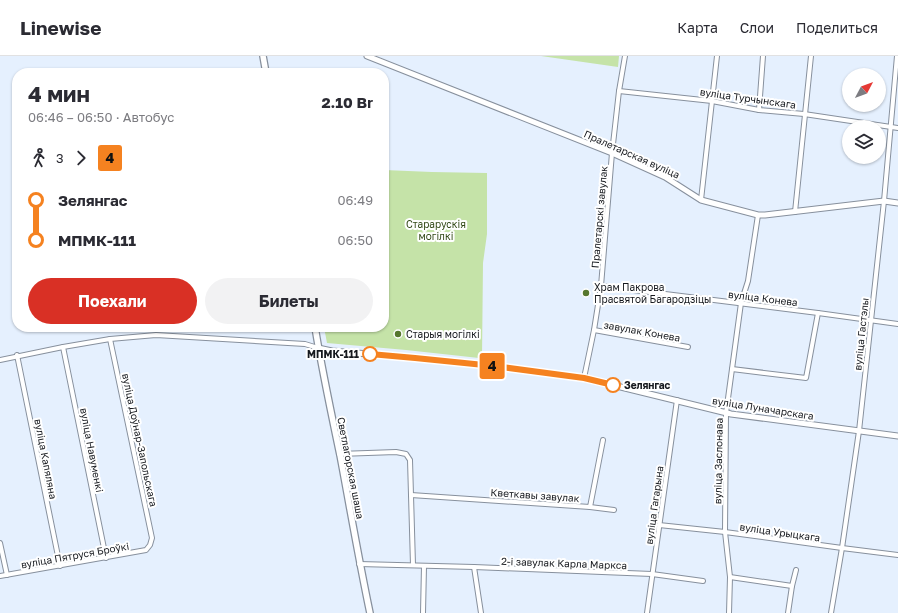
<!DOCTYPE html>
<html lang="ru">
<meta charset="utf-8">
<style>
:root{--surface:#fff;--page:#f2f2f3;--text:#2b2b33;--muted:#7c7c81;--line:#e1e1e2;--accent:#d93025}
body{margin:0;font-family:"Golos Text",sans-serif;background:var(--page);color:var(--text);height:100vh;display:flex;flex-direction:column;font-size:15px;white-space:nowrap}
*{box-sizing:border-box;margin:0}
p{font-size:13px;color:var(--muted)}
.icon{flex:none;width:22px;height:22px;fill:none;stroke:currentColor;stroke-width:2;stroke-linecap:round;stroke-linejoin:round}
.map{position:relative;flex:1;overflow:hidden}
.sheet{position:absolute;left:12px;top:12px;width:377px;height:264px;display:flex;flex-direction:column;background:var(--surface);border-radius:16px;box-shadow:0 1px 3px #0004}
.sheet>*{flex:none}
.badge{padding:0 8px;border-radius:3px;font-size:14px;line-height:26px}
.needle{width:26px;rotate:49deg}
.fabs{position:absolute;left:842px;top:12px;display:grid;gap:8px}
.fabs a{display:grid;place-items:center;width:44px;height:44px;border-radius:50%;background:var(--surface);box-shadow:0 1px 3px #0004;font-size:20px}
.map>.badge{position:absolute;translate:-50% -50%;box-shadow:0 0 0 2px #fff}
.legs{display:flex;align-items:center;gap:6px;height:44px;padding:0 16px;font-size:13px}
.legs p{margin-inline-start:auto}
.head{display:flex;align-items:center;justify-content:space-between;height:68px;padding:0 16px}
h1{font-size:22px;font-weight:700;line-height:30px}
.action{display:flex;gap:8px;margin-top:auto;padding:8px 16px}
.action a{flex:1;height:46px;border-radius:24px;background:var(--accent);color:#fff;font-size:16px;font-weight:700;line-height:46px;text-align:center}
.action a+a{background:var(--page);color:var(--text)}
ul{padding:0 16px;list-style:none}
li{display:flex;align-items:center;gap:14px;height:40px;font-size:15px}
li i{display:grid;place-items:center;width:6px;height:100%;margin:0 5px;background:currentColor}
li i::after{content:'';width:10px;height:10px;margin:-5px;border:3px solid;border-radius:50%;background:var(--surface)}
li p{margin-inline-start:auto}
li:first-child i{background:linear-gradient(#0000 50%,currentColor 0)}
li:last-child i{background:linear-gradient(currentColor 50%,#0000 0)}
header{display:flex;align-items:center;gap:24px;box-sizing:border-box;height:56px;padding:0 20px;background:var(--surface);border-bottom:1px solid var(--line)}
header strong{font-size:19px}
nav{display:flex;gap:22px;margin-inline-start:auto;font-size:14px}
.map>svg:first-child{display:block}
</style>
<header>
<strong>Linewise</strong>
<nav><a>Карта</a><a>Слои</a><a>Поделиться</a></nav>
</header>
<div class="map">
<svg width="898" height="557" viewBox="0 0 898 557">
<rect width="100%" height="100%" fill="#e5f0fe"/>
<!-- green -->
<g fill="#c5e3a8">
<polygon points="541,0 619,0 618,11"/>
<polygon points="384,114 432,116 487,117 487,178 483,207 482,301 479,302 406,294 327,287 324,271 384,271"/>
</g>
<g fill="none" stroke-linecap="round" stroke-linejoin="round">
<!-- minor casing -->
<g stroke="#87909d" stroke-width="6">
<g id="minor">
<polyline points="619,35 712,45 759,54 804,58 898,72"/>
<polyline points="759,54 763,0"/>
<polyline points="701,144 717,0"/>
<polyline points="795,156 811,0"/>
<polyline points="601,230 818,257 898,268"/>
<polyline points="594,274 688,291"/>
<polyline points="63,291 106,502"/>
<polyline points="17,299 60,510"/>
<polyline points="0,304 63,291 110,283 156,279 305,288 318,292"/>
<polyline points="732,313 806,322 818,257"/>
<polyline points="584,322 594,274 601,230 612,97 619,35 625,0"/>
<polyline points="339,398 396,396 406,398 410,404 413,509"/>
<polyline points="411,439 590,451 603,384"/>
<polyline points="590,451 614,454"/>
<polyline points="659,469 725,476 842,492 898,499"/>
<polyline points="0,487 7,519"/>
<polyline points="359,508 474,511 652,518 703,525"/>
<polyline points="474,511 481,557"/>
<polyline points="0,520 146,494 150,489 152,482 110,283"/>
<polyline points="730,521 792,530"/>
<polyline points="423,557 424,510"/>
<polyline points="647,557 677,344"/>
<polyline points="729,557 730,521 725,476 726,357 741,247 748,225 758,159"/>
<polyline points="788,557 792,530 796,514"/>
<polyline points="831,557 842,492 859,375 884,145 897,0"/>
</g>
</g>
<!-- tertiary casing -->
<g stroke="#87909d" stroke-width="7">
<g id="tertiary">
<polyline points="367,0 612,97 665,121 701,144 758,159 765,159 884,145 898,147"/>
<polyline points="318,292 332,295 406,301 494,310 584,322 731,358 898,380"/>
</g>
</g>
<!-- secondary casing -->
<g stroke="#87909d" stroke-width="8">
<g id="secondary">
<polyline points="263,0 266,17"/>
<path d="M315,271C322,314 331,356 340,399C350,452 359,505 370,557"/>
</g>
</g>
<!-- minor -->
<use href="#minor" stroke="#fff" stroke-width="4"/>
<!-- tertiary -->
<use href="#tertiary" stroke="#fff" stroke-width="5"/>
<!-- secondary -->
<use href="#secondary" stroke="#fff" stroke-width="5.5"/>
</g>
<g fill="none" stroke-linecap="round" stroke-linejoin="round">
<!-- line-1 casing -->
<g stroke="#fff" stroke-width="9">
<polyline id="line-1" points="370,298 415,302 494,310 584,322 613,329"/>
</g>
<!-- line-1 -->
<use href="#line-1" stroke="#f58220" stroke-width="6"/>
</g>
<!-- markers -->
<g fill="#56772e" stroke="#fff" stroke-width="1.5">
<circle cx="586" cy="237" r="4"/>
<circle cx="398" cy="278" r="4"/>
</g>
<g fill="#fff" stroke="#f58220" stroke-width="2">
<circle cx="370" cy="298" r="7"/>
<circle cx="613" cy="329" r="7"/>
</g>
<g text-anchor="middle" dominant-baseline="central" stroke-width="4" stroke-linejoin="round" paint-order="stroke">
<!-- street labels -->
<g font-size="10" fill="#16191e" stroke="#fff">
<text transform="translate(748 42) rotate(8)">вуліца Турчынскага</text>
<text transform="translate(632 98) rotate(24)">Пралетарская вуліца</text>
<text transform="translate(599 161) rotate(-85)">Пралетарскі завулак</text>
<text transform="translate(763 242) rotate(7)">вуліца Конева</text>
<text transform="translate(642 275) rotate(10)">завулак Конева</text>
<text transform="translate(861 278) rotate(-84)">вуліца Гастэлы</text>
<text transform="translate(763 352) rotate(9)">вуліца Луначарскага</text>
<text transform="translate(140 384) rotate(78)">вуліца Доўнар-Запольскага</text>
<text transform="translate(92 394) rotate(79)">вуліца Навуменкі</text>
<text transform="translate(46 403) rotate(79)">вуліца Капяляна</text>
<text transform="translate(718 405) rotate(-89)">вуліца Заслонава</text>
<text transform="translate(351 412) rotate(79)">Светлагорская шаша</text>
<text transform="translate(535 439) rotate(4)">Кветкавы завулак</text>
<text transform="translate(654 449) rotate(-82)">вуліца Гагарына</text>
<text transform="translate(780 476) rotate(8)">вуліца Урыцкага</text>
<text transform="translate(75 499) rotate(-10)">вуліца Пятруся Броўкі</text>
<text transform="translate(564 507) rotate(2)">2-і завулак Карла Маркса</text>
</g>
<!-- park labels -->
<g font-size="10" fill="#334a18" stroke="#fff">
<text x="436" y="168">Старарускія<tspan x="436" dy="12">могілкі</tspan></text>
</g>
<!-- poi labels -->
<g font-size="10" fill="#16191e" stroke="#fff" text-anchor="start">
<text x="594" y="231">Храм Пакрова<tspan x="594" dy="12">Прасвятой Багародзіцы</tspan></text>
<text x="406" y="278">Старыя могілкі</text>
</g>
<!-- stop labels -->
<g font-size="10" font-weight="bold" fill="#16191e" stroke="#fff" text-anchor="end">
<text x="359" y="298">МПМК-111</text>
<text x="624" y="329" text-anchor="start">Зелянгас</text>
</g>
</g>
</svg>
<div class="fabs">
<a><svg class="needle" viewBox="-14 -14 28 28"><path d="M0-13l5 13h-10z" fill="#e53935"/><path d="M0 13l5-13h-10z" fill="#7c7c81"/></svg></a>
<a><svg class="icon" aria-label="layers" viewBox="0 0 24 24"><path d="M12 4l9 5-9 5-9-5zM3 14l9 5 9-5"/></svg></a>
</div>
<b class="badge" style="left:492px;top:310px;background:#f58220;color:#111">4</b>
<section class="sheet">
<div class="head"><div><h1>4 мин</h1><p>06:46 – 06:50 · Автобус</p></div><b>2.10 Br</b></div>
<div class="legs"><svg class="icon" aria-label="walk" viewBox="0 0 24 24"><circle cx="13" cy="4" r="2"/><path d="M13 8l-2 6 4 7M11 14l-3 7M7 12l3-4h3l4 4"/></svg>3<svg class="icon" aria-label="forward" viewBox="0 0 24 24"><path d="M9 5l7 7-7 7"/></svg><b class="badge" style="background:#f58220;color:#111">4</b></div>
<ul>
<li><i style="color:#f58220"></i><b>Зелянгас</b><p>06:49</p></li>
<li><i style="color:#f58220"></i><b>МПМК-111</b><p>06:50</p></li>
</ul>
<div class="action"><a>Поехали</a><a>Билеты</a></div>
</section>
</div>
